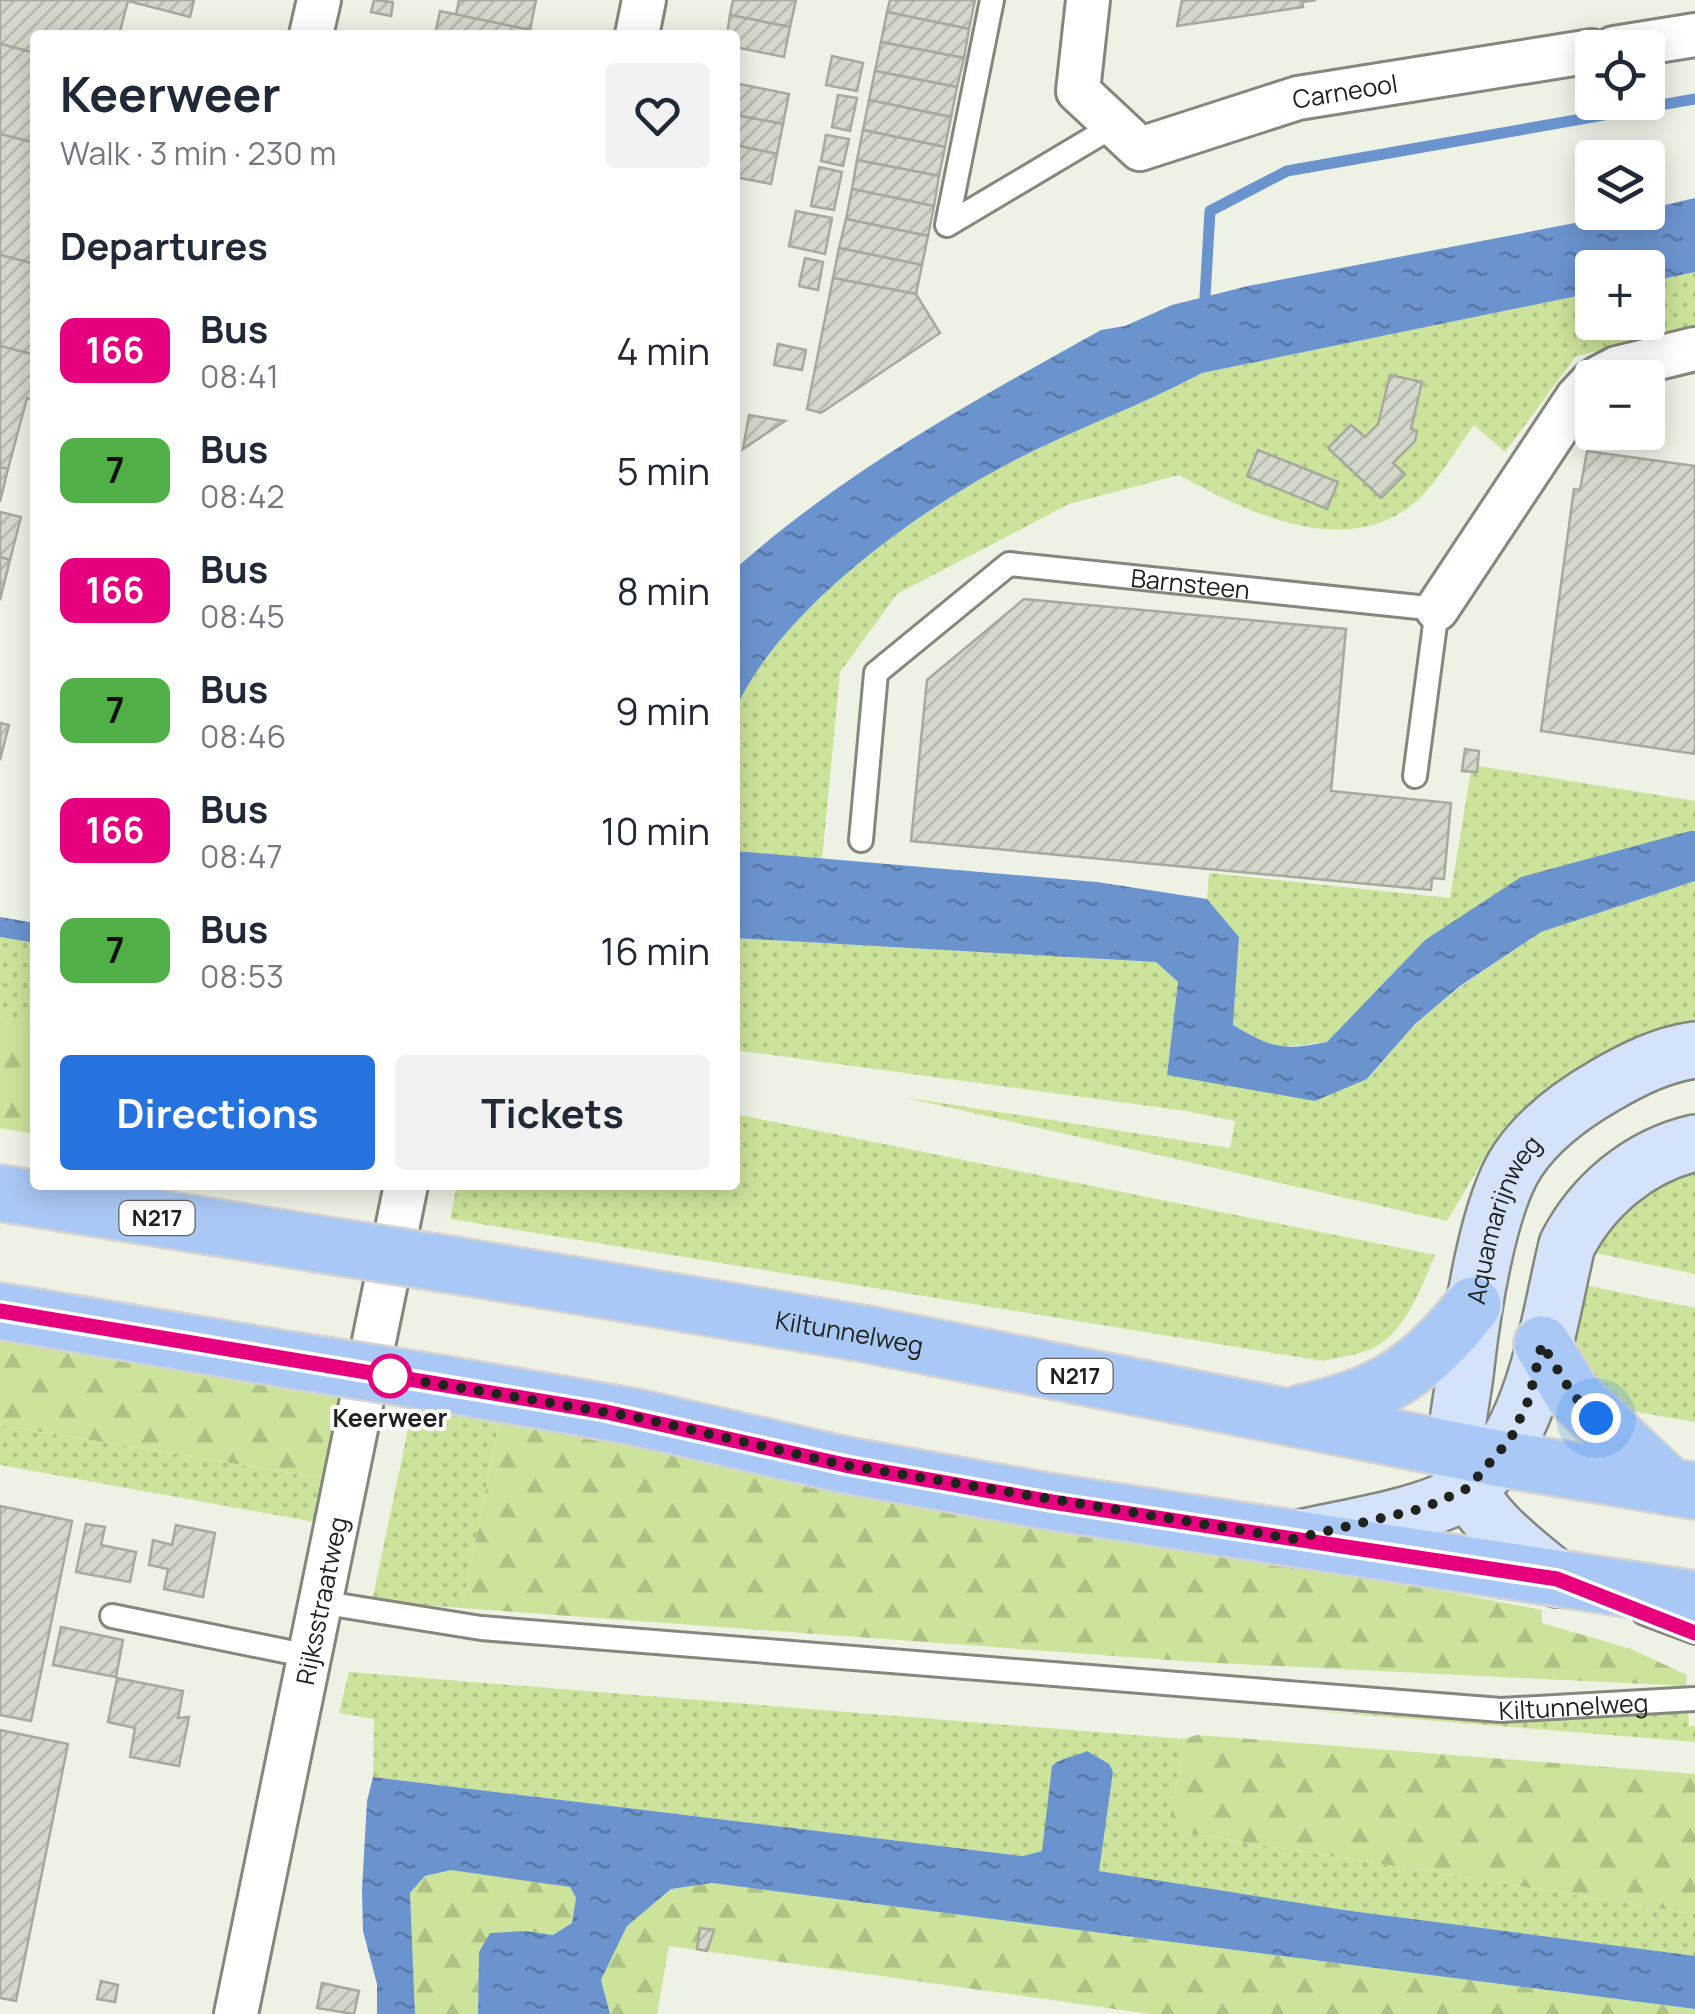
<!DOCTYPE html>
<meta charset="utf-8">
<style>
:root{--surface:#fff;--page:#f2f2f3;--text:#1f2937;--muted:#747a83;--accent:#2673df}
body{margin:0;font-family:Manrope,sans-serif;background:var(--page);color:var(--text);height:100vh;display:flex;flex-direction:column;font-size:38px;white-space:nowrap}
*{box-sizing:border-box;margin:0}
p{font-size:32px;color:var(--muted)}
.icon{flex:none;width:55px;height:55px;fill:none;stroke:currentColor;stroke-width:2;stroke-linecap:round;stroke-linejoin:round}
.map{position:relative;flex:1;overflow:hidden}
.panel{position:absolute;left:30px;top:30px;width:710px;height:1160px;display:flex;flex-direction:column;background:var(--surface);border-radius:10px;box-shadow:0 5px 25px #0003}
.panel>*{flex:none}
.badge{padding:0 20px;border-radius:15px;font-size:35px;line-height:65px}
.controls{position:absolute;left:1575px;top:30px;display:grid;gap:20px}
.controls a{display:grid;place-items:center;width:90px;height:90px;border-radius:10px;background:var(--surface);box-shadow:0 5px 25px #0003;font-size:50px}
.you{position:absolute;width:50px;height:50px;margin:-25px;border:8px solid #fff;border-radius:50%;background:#1a73e8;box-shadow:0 0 0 15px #1a73e833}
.map>.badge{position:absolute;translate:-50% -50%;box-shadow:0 0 0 5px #fff}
h2{padding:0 30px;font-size:38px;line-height:90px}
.round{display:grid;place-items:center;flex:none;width:105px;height:105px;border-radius:10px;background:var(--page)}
.overview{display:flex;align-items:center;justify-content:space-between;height:170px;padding:0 30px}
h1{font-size:48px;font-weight:700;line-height:75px}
.button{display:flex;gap:20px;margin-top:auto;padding:20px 30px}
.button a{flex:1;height:115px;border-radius:10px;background:var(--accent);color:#fff;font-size:40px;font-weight:700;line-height:115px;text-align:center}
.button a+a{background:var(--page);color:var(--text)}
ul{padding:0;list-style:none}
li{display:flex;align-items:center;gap:30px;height:120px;padding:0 30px}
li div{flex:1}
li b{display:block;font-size:38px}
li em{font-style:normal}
li .badge{min-width:110px;font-weight:700;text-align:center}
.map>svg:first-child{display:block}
</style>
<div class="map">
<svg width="1695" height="2014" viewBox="0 0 1695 2014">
<defs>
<pattern id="grass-dots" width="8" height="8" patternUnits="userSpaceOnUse" patternTransform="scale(2.5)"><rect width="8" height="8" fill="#cce39b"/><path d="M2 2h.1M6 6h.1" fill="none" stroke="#afc285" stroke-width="1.8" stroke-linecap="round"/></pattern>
<pattern id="forest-firs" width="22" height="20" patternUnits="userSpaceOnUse" patternTransform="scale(2.5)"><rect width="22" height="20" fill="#cce39b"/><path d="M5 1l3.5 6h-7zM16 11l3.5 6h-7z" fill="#afc285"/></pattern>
<pattern id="water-ripples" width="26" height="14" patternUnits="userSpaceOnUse" patternTransform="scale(2.5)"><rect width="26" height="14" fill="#6b94cf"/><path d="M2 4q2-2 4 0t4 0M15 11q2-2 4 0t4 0" fill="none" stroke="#5878a7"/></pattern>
<pattern id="building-hatch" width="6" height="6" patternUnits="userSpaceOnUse" patternTransform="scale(2.5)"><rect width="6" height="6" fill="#d4d8cb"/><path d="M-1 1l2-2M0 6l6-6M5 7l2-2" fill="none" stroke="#b6b9ae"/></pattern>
</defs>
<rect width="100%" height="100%" fill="#edf2e5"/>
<!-- grass -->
<g fill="url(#grass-dots)">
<path d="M1695,272V328L1576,356L1505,452L1474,425C1456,449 1439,480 1418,500C1349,562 1247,513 1179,475L1069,504L897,594L840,672L822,859L735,851V710C780,611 908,519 1002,467C1066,432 1137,408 1202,373L1592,293V322H1648V282Z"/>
<polygon points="1472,765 1695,801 1695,831 1465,915 1425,940 1327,1042 1273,1048 1233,1025 1239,937 1207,899 1209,873 1450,898"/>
<polygon points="1695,881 1695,1026 1632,1041 1534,1098 1487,1154 1447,1221 903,1097 1230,1148 1235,1121 1186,1111 735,1050 735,938 1156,962 1178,982 1167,1075 1368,1079 1415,1024 1460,987 1541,932"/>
<polygon points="0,937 35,943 35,1026 0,1016"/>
<path d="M735,1114L1435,1255C1421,1288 1405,1335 1369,1350C1355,1355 1338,1358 1323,1361L450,1219L457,1185H735Z"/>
<polygon points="1695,1169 1695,1274 1591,1252 1625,1206 1685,1172"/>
<polygon points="1575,1283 1695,1308 1695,1422 1626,1410 1572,1366"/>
<polygon points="415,1396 501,1412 462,1608 372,1601"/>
<polygon points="0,1425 327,1479 320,1523 0,1465"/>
<polygon points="349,1672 1184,1739 1169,1825 1187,1833 1695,1914 1695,1956 1344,1910 1098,1871 1113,1772 1072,1758 1059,1760 1042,1851 1023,1856 373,1777 374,1719 339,1713"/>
<polygon points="1301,1710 1498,1722 1688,1712 1689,1726 1695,1726 1695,1742"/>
</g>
<!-- forest -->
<g fill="url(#forest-firs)">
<polygon points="0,1016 35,1026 35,1134 0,1128"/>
<polygon points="0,1322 343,1383 327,1479 0,1425"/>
<polygon points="501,1412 1542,1610 1542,1623 1631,1649 1687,1675 1686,1686 1197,1662 462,1608"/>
<polygon points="1197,1735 1695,1774 1695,1914 1175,1831 1169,1825 1184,1739"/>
<polygon points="451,1869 570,1887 576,1898 572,1923 553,1935 526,1931 479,1952 478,2014 415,2014 410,1893 425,1876"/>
<polygon points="712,1883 1695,2009 1695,2014 1150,2014 669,1946 657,2014 610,2014 601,1980 627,1926 671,1889"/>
</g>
<!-- water -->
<g fill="url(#water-ripples)">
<path d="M1695,198V272L1648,282V268H1592V293L1202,373C1137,408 1066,432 1002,467C908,518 780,611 735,710V569C845,471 973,401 1101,330L1125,326L1172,305L1248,286L1627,213L1648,212V209Z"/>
<path d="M1690,831H1695V881L1541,932L1460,986L1415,1024L1367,1079L1315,1101L1167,1075L1178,982L1156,962L735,938V851L1097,882L1207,899L1239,937L1233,1025C1272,1048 1281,1051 1327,1042L1425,940L1521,877Z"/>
<polygon points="0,917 35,923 35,943 0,937"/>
<path d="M1087,1751L1109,1764L1113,1772L1099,1871L1344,1910L1695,1956V2009L712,1883L671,1889L627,1926L601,1980L610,2014H478L479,1952L490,1933L526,1931L553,1935L572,1923L576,1898L570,1887L451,1870L425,1876L410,1893L415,2014H377V1984L363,1931L362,1890L367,1801L373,1777L1023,1856L1042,1851L1052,1766C1061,1757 1075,1757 1087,1751Z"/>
</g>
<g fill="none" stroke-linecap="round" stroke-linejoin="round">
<!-- stream -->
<polyline stroke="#6b94cf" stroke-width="11" points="1205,297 1210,211 1287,171 1695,99"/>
</g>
<!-- building -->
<g fill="url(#building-hatch)" stroke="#a5aa9d" stroke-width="2.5">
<polygon points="0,0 194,0 190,17 128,1 119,35 35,35 35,53 0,44"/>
<polygon points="374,0 393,2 391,16 371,12"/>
<polygon points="459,0 536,0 530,30 456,15"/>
<polygon points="733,0 796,0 790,27 730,15"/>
<polygon points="890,0 975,0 969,29 887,12"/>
<polygon points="1182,0 1316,0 1302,2 1303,7 1177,26"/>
<polygon points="440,11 530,30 529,35 435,35"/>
<polygon points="887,12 969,29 964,58 881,42"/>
<polygon points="730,15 790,27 784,57 735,47 735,35 727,35"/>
<polygon points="881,42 964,58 957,87 875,71"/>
<polygon points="0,44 35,53 35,143 0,134"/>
<polygon points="832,56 863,63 857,91 826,85"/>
<polygon points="875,71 957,87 951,117 869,100"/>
<polygon points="735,83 789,94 783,124 735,115"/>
<polygon points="838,95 857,98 850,131 832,127"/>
<polygon points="869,100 951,117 945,147 863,130"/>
<polygon points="735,115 783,124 777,154 735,145"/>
<polygon points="863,130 945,147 939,176 857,160"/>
<polygon points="0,134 35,143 35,264 0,255"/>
<polygon points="826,135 849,139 843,166 821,161"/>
<polygon points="735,145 777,154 771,184 735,177"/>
<polygon points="857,160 939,176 934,206 852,189"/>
<polygon points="819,167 842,172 834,210 811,206"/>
<polygon points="852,189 934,206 928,236 846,219"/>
<polygon points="796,211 832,218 825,254 789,246"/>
<polygon points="846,219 928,236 922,265 839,248"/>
<polygon points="839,248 922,265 916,294 833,278"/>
<polygon points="0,255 35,264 35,355 0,346"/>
<polygon points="805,258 823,262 818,290 799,286"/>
<polygon points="833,278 916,294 940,333 821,413 807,409"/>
<polygon points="778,344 806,350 802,370 774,365"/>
<polygon points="0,346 35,355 35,400 27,398 8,469 0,467"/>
<polygon points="1390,375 1422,382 1411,429 1417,431 1415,441 1393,463 1405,474 1381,498 1328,448 1351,425 1365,437 1378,424"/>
<polygon points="749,415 785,421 743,449"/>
<polygon points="1258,450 1338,482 1327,509 1247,476"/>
<polygon points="1587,451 1695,466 1695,754 1541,731 1574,489 1580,490"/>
<polygon points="0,467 8,469 0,502"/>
<polygon points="0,512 21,517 10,560 0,557"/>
<polygon points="0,557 10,560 0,600"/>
<polygon points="1024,599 1346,629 1331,791 1451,803 1444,879 1432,878 1431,890 911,841 927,680"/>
<polygon points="0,723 9,725 0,760"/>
<polygon points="1465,749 1479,751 1477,772 1462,771"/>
<polygon points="0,1506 72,1521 31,1721 0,1715"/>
<polygon points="86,1524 105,1527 101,1545 136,1552 130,1582 76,1572"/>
<polygon points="176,1525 215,1533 203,1597 164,1589 168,1569 149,1565 153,1540 172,1545"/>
<polygon points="61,1627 123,1640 116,1677 53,1665"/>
<polygon points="117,1678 183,1691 178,1718 189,1717 179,1766 130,1757 135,1728 108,1722"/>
<polygon points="0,1730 68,1744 16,2001 0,1998"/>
<polygon points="700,1928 714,1930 707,1951 697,1949"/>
<polygon points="101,1981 118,1985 115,2002 97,1999"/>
<polygon points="322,1983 359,1991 354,2014 317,2008"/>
</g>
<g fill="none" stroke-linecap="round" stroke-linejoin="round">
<!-- lane casing -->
<g stroke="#84887c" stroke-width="28">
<g id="lane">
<polyline points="992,0 947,225 1115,125"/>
<path id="s1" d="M861,840L876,673L1009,564L1437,609L1415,776"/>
<path id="s2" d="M319,1602L481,1628L1501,1710L1695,1699"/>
<polyline points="1644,1613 1695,1632"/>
<polyline points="112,1616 309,1656"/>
</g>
</g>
<!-- street casing -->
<g stroke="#84887c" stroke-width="48">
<g id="street">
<path id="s3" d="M1088,0L1078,91L1140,149L1298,98L1592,51"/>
<polyline points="311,35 319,0"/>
<polyline points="637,35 644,0"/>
<polyline points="1614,48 1695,35"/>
<polyline points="1598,378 1617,368 1695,349"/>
<polyline points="1437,609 1577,398 1592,382"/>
<path id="s4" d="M236,2014L406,1185"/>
</g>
</g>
<!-- secondary casing -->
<g stroke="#84887c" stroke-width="60">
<g id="secondary">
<path d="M1296,1539C1343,1528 1402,1520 1446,1501C1533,1463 1547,1327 1567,1245C1593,1195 1639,1156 1695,1143"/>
<path id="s5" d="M1557,1579C1521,1550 1476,1517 1461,1472C1450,1440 1463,1400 1466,1366C1472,1313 1488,1204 1518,1160C1539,1129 1571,1105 1604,1086C1633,1069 1661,1055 1695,1050"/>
</g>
</g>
<!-- primary casing -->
<g stroke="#d2d3d2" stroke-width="60">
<g id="primary">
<polyline points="0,1193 313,1243"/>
<path id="s6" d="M465,1267L866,1334L1496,1458L1695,1491"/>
<polyline points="0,1311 290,1360"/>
<polyline points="1542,1344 1573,1395 1670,1487"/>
<polyline points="444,1384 635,1417 845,1465 1052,1502 1695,1599"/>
<path d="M1301,1413C1382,1396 1422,1370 1473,1305"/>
</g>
</g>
<!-- lane -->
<use href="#lane" stroke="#fff" stroke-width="22"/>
<!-- street -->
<use href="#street" stroke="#fff" stroke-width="42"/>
<!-- secondary -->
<use href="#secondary" stroke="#d4e3fa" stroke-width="55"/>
<!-- primary -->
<use href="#primary" stroke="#aac8f5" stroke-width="55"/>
<!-- primary-bridge casing -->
<g stroke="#d2d3d2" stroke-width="60" stroke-linecap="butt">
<g id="primary-bridge">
<polyline points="313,1243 465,1267"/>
<polyline points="290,1360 444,1384"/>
</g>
</g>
<!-- primary-bridge -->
<use href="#primary-bridge" stroke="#aac8f5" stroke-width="55"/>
</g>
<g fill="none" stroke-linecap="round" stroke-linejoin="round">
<!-- line casing -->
<g stroke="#fff" stroke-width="22">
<polyline id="line" points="0,1311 606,1412 845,1465 1052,1502 1557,1579 1695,1633"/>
</g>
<!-- line -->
<use href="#line" stroke="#e6007e" stroke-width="15"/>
<!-- walk -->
<polyline stroke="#20221d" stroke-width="10" stroke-dasharray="0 18" points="390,1376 635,1417 845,1465 1294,1539 1424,1508 1468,1488 1511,1438 1529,1399 1542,1344 1573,1395 1596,1418"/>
</g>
<!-- markers -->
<circle fill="#fff" stroke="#e6007e" stroke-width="5" cx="390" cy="1376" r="20"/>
<g text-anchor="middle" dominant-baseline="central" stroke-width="8" stroke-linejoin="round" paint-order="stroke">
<!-- shield labels -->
<g fill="#fff" stroke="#636461" stroke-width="2.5">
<rect x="119.5" y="1201" width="75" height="34" rx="8"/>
<rect x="1037.5" y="1359" width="75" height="34" rx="8"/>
</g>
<g font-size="22" font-weight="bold" fill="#20221d">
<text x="157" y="1218">N217</text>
<text x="1075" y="1376">N217</text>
</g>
<!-- street labels -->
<g font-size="25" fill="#20221d" stroke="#fff">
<text stroke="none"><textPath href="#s3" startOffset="390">Carneool</textPath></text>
<text stroke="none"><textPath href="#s1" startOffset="522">Barnsteen</textPath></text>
<text stroke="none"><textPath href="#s5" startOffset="405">Aquamarijnweg</textPath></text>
<text stroke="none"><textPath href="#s6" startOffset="390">Kiltunnelweg</textPath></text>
<text stroke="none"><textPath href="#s4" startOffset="422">Rijksstraatweg</textPath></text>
<text stroke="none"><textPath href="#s2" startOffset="1260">Kiltunnelweg</textPath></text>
</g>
<!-- stop labels -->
<g font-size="25" font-weight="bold" fill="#20221d" stroke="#fff">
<text x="390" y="1417">Keerweer</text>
</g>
</g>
</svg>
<div class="controls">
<a><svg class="icon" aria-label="locate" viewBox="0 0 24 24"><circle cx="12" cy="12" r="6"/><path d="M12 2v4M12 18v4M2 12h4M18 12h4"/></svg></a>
<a><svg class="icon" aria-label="layers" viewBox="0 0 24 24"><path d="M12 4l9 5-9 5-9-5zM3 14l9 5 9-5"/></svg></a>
<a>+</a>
<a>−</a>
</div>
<div class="you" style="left:1596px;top:1418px"></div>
<section class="panel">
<div class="overview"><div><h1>Keerweer</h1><p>Walk · 3 min · 230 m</p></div><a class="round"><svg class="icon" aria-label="heart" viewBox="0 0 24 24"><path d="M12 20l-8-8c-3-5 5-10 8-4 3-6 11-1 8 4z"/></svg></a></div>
<h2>Departures</h2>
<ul>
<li><span class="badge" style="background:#e6007e;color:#fff">166</span><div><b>Bus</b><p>08:41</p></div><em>4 min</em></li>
<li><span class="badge" style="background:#50af46;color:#111">7</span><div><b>Bus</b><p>08:42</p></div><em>5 min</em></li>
<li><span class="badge" style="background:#e6007e;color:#fff">166</span><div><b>Bus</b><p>08:45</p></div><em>8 min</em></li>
<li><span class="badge" style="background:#50af46;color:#111">7</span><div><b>Bus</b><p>08:46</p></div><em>9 min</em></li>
<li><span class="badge" style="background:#e6007e;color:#fff">166</span><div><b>Bus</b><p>08:47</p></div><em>10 min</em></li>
<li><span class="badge" style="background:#50af46;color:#111">7</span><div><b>Bus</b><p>08:53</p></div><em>16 min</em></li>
</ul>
<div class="button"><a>Directions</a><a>Tickets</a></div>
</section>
</div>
